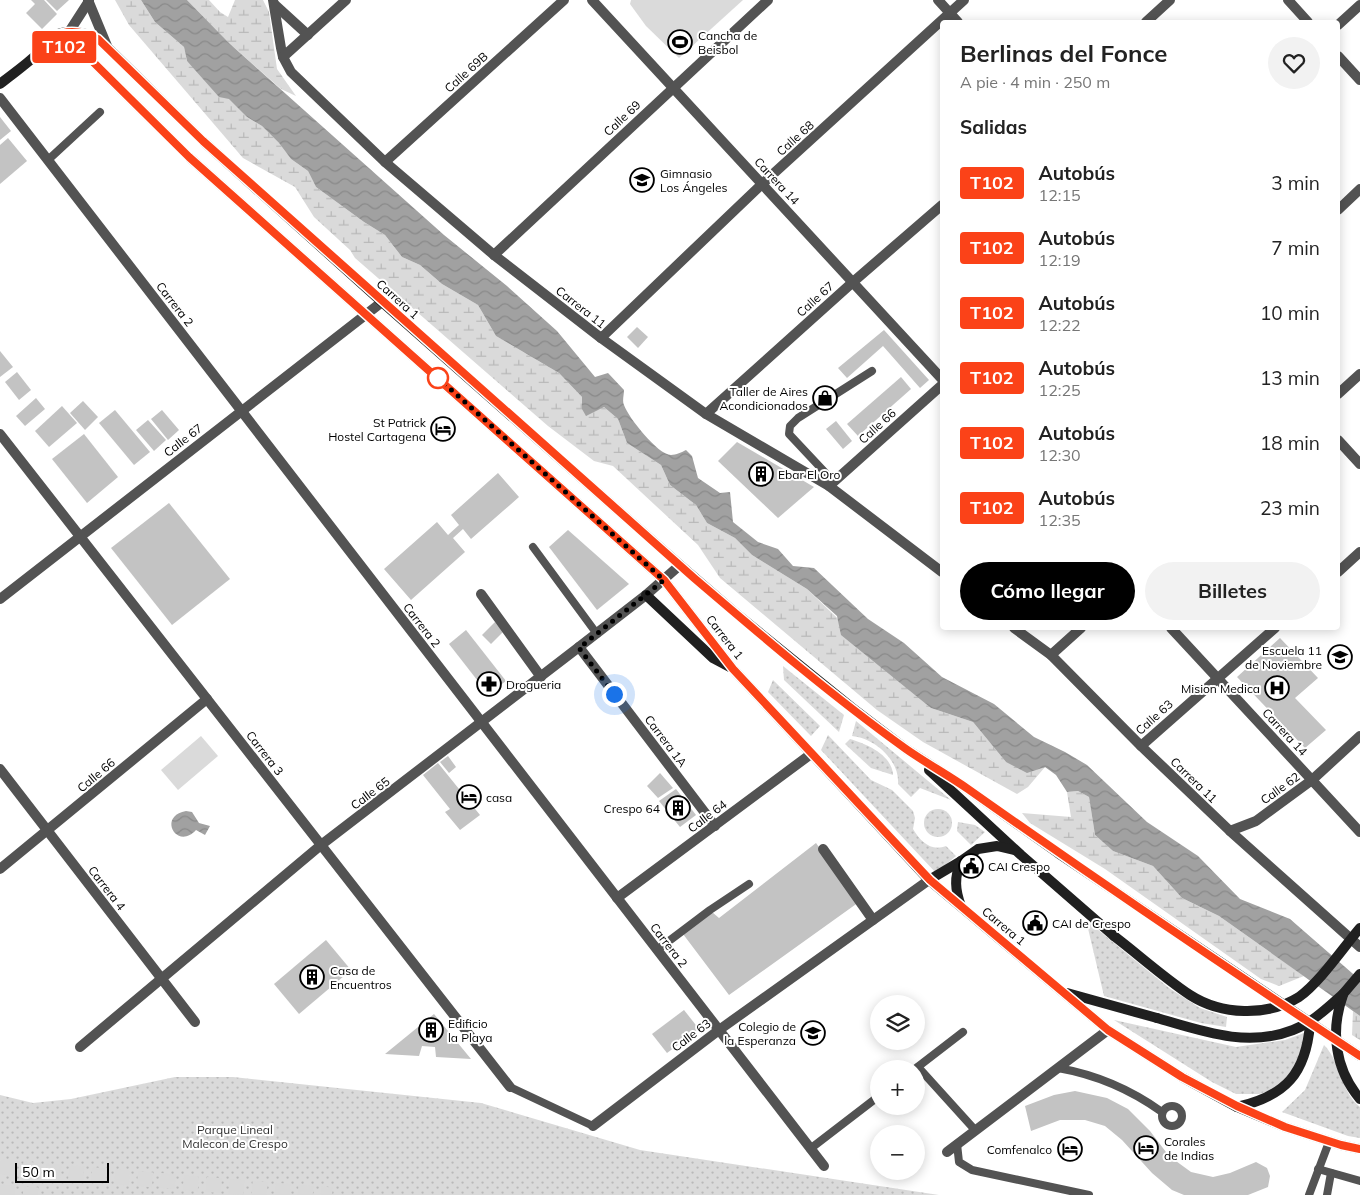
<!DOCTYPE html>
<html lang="es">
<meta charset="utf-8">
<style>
:root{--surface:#fff;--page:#f2f2f2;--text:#222;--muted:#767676;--accent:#000}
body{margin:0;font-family:Mulish,sans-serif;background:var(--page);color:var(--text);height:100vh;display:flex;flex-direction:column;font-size:19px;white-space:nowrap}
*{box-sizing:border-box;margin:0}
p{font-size:16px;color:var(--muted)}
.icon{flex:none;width:28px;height:28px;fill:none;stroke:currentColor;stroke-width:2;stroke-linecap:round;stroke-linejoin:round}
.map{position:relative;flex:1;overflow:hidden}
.panel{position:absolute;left:940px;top:20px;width:400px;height:610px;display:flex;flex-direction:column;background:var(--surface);border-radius:5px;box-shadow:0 2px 12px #0003}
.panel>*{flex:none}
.badge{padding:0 10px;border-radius:4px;font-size:18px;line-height:32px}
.controls{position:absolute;left:870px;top:995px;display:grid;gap:10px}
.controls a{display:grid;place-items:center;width:55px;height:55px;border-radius:50%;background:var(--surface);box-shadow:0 2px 12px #0003;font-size:25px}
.scale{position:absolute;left:15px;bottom:12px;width:94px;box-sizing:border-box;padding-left:5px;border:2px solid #000;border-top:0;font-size:14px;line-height:18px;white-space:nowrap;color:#000;-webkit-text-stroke:4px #fff;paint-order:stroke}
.you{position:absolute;width:25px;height:25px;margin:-12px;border:4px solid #fff;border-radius:50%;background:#1a73e8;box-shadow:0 0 0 8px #1a73e833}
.map>.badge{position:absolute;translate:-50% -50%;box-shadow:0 0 0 2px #fff}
h2{padding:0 20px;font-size:19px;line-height:45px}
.round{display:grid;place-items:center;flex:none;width:52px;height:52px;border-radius:26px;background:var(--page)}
.overview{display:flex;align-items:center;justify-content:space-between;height:85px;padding:0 20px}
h1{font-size:24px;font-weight:700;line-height:38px}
.button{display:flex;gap:10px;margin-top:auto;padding:10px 20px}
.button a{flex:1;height:58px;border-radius:30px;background:var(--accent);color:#fff;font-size:20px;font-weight:700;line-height:58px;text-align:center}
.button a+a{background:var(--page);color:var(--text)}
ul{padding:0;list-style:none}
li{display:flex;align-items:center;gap:15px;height:65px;padding:0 20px}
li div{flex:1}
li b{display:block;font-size:19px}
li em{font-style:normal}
li .badge{min-width:55px;font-weight:700;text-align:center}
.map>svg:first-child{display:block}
</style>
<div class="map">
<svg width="1360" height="1195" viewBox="0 0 1360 1195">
<defs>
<pattern id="grass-dots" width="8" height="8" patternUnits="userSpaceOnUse" patternTransform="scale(1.25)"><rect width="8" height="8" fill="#dadada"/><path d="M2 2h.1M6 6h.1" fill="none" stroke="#b9b9b9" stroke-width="1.8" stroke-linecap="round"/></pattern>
<pattern id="wetland-marsh" width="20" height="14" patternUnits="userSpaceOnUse" patternTransform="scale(1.25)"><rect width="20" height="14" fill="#dadada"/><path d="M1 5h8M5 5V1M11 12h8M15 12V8" fill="none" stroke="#b9b9b9"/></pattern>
<pattern id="water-waves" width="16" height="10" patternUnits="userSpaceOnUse" patternTransform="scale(1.25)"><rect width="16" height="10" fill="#a1a1a1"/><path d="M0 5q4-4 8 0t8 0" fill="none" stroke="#898989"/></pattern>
</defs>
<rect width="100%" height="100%" fill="#fff"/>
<!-- grass -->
<g fill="url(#grass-dots)">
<polygon points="783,666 844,715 839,732 784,680"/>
<polygon points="773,680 820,726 811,736 768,692"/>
<path d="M856,721L951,800L920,788L911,797L898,784C900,760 874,738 852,736Z"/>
<path d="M828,735L871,780L892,790L913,811L915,818L913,829C920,841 931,852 946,846L956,856L936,873L821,750Z"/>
<path d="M850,739C867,744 892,755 893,775L871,768L845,744Z"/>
<circle cx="938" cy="823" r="14"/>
<polygon points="958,822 975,825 985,832 971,845 957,831"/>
<polygon points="1086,920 1169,988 1200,1008 1227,1017 1226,1027 1201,1023 1104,996"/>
<polygon points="1114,1020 1236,1047 1285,1040 1307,1032 1302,1055 1291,1075 1279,1088 1259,1094 1236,1094 1212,1082"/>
<path d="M1324,1045C1341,1062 1341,1092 1360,1107V1138L1348,1136L1282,1112L1305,1090Z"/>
<polygon points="175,1077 233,1077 481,1103 640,1150 939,1195 0,1195 0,1095 33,1103 71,1099"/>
</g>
<!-- wetland -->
<g fill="url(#wetland-marsh)">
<polygon points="115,0 141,0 155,22 184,47 187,61 239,107 247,117 262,126 279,143 291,159 308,171 316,187 364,222 385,235 402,257 420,265 442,284 478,305 496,336 559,373 582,397 582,409 604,407 618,419 627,443 661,465 670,485 696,505 707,523 735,538 752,555 807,589 931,708 973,722 1006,762 1045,767 1028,787 1017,794 923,742 877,710 720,578 698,545 613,466 594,461 548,426 355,258 350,250 314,217 295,187 243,158 129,25"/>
<polygon points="187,0 209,0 220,12 228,17 235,0 263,0 269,12 277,69 296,96 281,89 230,44"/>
<polygon points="1078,791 1089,797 1095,835 1113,851 1153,866 1182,898 1219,916 1304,976 1279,986 1261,979 1105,869 1030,823 1022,813 1071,817 1067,792"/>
<polygon points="1353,1011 1360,1016 1360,1040 1352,1035"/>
</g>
<!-- garden -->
<g fill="#dadada">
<polygon points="631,0 743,0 679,58 646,26 630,4"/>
<polygon points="201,736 218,756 178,790 161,770"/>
</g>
<!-- water -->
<g fill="url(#water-waves)">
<path d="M141,0H187L230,44L444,235L507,286L557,331L595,377L608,373L624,390C624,395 622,401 624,405C628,417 658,455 671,455C676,455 682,452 686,450L692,456L698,478L720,493L730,492L733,522L758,542L778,549L793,566L814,568L868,619L904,643L942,677L994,704L1034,737L1065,752L1087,765L1147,822L1198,856L1240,899L1290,919L1360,980V1016L1219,916L1182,898L1153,866L1113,851L1095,835L1089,797L1078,791L1067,792L1056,775L1045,767L1027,773L1006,762L973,722L931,708L841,635L837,616L807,589L752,555L735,538L707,523L696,505L670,485L661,465L627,443L618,419L604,407L586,416L582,409V397L559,373L496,336L478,305L442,284L420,265L402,257L385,235L364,222L316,187L308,171L291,159L279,143L262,126L247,117L229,99L219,97L187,61L184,47L155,22Z"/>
<path d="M186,811L192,812L199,823L210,826L205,835L196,830C177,851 157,816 186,811Z"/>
</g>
<!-- building -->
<g fill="#c3c3c3">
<polygon points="31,0 44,0 57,14 42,29 26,13 35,4"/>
<polygon points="46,0 69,0 57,11"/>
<polygon points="0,117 11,131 0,140"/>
<polygon points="8,138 27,161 0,184 0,145"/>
<polygon points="637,327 648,337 638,348 627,337"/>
<polygon points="884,330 929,380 920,388 883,346 847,378 838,368"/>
<polygon points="0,351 13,367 0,377"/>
<polygon points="17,372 31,390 19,400 5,382"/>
<polygon points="901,377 911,389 858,436 847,424"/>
<polygon points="36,398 45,409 25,426 16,416"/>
<polygon points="83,401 98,417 85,430 70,413"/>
<polygon points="62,406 77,423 49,447 35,431"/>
<polygon points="115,410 150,452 134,465 99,423"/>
<polygon points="162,410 179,430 168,440 151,419"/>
<polygon points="148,420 166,440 154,451 136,430"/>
<polygon points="836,421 852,441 843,449 826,429"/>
<polygon points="84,434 118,477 87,503 52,459"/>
<polygon points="737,442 814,487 778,518 718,461"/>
<polygon points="498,473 519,497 471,539 463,529 453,538 465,552 411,600 384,569 437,522 448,535 459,525 451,515"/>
<polygon points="169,503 230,579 172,625 111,548"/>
<polygon points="568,530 629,584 597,610 549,547"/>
<polygon points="495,622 503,632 491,644 482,635"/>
<polygon points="466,630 506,681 488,694 449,644"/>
<polygon points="1280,638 1318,678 1295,698 1326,730 1305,748 1237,677"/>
<polygon points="448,756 456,767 449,773 440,762"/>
<polygon points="438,763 480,815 460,830 445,812 450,809 423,775"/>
<polygon points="660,773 673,788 658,798 647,786"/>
<polygon points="676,789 696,815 680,827 659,801"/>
<polygon points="816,843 859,902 729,995 683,934 712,912 719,918"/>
<polygon points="972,860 978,867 971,873 965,866"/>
<polygon points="326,940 351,970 299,1014 274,984"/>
<polygon points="684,1010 699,1029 667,1053 652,1034"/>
<polygon points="434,1014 471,1059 436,1057 435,1047 422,1046 419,1056 385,1054"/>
<polygon points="1075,1091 1107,1098 1128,1109 1150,1131 1169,1156 1191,1172 1213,1177 1230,1173 1256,1162 1267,1168 1270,1176 1268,1187 1248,1195 1184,1195 1172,1190 1152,1173 1122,1140 1105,1126 1085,1120 1060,1120 1031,1131 1025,1106 1054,1095"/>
</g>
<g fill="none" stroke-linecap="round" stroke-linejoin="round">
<!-- highway-tunnel -->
<g stroke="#d9d9d9" stroke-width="15" stroke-dasharray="15 8" stroke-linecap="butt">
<polyline points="0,1167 332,1195"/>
<polyline points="0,1192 38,1195"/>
</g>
<!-- lane -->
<g stroke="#535353" stroke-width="8">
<polyline points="48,160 100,112"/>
<polyline points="834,482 789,434 790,426 798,418 872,371"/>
<polyline points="533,547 597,634"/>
<polyline points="657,950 710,910 749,884"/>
<polyline points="918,1067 975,1130"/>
<path d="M1058,1068C1098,1075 1130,1089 1162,1112"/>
<polyline points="915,1069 963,1032"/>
<polyline points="510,1087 593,1126"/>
<circle cx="1172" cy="1116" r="10"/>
<polyline points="957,1144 959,1162 972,1170 1089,1195"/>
<polyline points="810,1149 879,1096"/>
<polyline points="1318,1169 1360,1181"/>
<polyline points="1309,1195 1329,1142"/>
<polyline points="1327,1195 1331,1173"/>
</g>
<!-- street -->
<g stroke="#535353" stroke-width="10">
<polyline points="88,0 107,46"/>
<polyline points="273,0 281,48 283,57 291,72 385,162 494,255 601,338 706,414 829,486 942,572"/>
<polyline points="592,0 942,379"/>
<polyline points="938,0 958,22"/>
<polyline points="1288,0 1308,22"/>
<polyline points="274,4 308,35"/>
<polyline points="1146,22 1170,0"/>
<polyline points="1338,25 1360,5"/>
<polyline points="69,32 89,1"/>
<polyline points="1338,56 1360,80"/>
<polyline points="283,57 346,0"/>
<polyline points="0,98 824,1166"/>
<polyline points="385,162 564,0"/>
<polyline points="1338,210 1360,189"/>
<polyline points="494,255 768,0"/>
<polyline points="601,338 762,184 964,0"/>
<polyline points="1338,394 1360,374"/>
<polyline points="706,414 853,282 942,205"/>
<polyline points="0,434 510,1087"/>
<polyline points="1338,440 1360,464"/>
<polyline points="829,486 942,385"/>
<polyline points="1338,572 1360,552"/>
<polyline points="481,594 541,677"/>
<polyline points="0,599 382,302"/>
<polyline points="1014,628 1051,655 1141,746 1230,831 1360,947"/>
<polyline points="1171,628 1360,832"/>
<polyline points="579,647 715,826"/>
<polyline points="1051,655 1081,628"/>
<polyline points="1141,746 1275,628"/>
<polyline points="0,769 195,1022"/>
<polyline points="1230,831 1256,821 1312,780 1360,736"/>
<polyline points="823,849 873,920"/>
<polyline points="0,869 207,699"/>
<polyline points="617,898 811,754"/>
<polyline points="80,1047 321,845 579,647 646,595 680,565"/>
<polyline points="593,1126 719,1030 929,880"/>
<polyline points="947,1152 1108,1030"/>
</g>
<!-- secondary -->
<g stroke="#202020" stroke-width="10">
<path d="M38,53C56,48 68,44 85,54L189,157L664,580L733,669L929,880L1108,1030L1182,1077L1237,1107L1285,1127L1341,1145L1360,1149"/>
<path d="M0,84C12,74 26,65 37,54C41,50 43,45 46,41C61,27 83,31 99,39L203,141L382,302L680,565L739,616L851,707L906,749L965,787L1058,853L1360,1056"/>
<polyline points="646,595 713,658 730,667"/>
<polyline points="929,770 1021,855 1114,936"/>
<polyline points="929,880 961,861 978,849 997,846 1014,850"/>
<path d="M961,906C955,890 954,877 961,861"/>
<polyline points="1067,993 1157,1018"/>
<polyline points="1343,994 1360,974"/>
<path d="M1237,1107C1286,1096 1306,1073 1310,1024"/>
</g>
<!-- secondary-bridge -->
<g stroke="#202020" stroke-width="10">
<path d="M1114,936C1139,955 1163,977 1190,995C1221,1015 1267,1017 1299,997C1320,982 1343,948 1360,928"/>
<path d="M1343,995C1330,1031 1335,1069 1360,1099"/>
<path d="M1157,1018C1202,1031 1247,1048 1293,1030C1312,1023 1328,1007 1343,994"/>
</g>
</g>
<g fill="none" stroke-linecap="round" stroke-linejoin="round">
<!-- line casing -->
<g stroke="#fff" stroke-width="11">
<path id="line" d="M1360,1056C1228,969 1097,880 968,789C948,775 926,763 906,749C832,696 763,637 694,578L203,141L98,39C74,27 54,29 38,53C56,48 69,44 85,54L189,157L664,580L733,669L930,880L1108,1030L1182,1077L1237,1106L1285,1127L1341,1145L1360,1149"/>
</g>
<!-- line -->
<use href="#line" stroke="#fb4218" stroke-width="8"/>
<!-- walk -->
<polyline stroke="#000" stroke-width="5" stroke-dasharray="0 9" points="438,378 664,580 579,648 614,694"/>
</g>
<!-- icons -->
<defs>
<g id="stadium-ring" transform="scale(1.25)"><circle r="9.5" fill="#fff" stroke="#000" stroke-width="1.5"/><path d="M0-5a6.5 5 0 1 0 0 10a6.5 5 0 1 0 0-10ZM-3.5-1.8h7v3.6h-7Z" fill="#000"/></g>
<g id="school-ring" transform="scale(1.25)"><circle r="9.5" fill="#fff" stroke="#000" stroke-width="1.5"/><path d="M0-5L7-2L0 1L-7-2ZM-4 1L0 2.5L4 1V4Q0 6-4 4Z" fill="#000"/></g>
<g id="shop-ring" transform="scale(1.25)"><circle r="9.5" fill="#fff" stroke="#000" stroke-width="1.5"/><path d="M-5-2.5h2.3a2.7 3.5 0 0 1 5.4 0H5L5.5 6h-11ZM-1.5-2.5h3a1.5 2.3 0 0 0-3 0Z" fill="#000"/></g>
<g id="hotel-ring" transform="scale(1.25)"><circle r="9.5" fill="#fff" stroke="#000" stroke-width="1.5"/><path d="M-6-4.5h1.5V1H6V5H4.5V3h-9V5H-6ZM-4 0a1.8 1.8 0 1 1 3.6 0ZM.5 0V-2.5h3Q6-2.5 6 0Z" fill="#000"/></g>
<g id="building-ring" transform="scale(1.25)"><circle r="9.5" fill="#fff" stroke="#000" stroke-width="1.5"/><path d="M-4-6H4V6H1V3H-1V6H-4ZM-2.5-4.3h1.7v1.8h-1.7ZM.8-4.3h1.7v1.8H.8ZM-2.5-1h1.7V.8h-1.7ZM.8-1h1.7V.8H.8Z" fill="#000"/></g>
<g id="pharmacy-ring" transform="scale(1.25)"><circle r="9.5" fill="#fff" stroke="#000" stroke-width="1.5"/><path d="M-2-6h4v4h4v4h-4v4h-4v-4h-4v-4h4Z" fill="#000"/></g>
<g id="hospital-ring" transform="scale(1.25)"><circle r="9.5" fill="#fff" stroke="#000" stroke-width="1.5"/><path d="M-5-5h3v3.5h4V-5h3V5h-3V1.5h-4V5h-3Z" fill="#000"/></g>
<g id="civic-ring" transform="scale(1.25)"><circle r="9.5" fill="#fff" stroke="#000" stroke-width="1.5"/><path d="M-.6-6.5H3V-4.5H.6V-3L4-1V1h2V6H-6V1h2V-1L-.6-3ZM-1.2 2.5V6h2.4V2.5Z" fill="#000"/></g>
<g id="university-ring" transform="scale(1.25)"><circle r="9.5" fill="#fff" stroke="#000" stroke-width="1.5"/><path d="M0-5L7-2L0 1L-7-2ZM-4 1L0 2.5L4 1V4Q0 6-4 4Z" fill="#000"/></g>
</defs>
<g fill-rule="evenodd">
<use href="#stadium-ring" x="680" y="42"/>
<use href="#school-ring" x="642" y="180"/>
<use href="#shop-ring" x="825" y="398"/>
<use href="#hotel-ring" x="443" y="429"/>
<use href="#building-ring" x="761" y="474"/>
<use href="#school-ring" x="1340" y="657"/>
<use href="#pharmacy-ring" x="489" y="684"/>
<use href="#hospital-ring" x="1277" y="688"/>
<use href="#hotel-ring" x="469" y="797"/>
<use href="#building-ring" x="678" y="808"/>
<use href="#civic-ring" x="971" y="866"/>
<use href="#civic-ring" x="1035" y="923"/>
<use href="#building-ring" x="312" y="977"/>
<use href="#building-ring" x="431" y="1030"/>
<use href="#university-ring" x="813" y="1033"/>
<use href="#hotel-ring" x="1146" y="1148"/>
<use href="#hotel-ring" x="1070" y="1149"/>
</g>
<!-- markers -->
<circle fill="#fff" stroke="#fb4218" stroke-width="2.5" cx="438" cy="378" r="10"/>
<g text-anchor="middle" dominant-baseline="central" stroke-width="4" stroke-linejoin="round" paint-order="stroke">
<!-- poi labels -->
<g font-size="12" fill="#000" stroke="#fff" text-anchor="start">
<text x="698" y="35">Cancha de<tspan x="698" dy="14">Beisbol</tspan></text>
<text x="660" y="173">Gimnasio<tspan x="660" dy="14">Los Ángeles</tspan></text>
<text x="808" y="391" text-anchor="end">Taller de Aires<tspan x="808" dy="14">Acondicionados</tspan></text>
<text x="426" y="422" text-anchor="end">St Patrick<tspan x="426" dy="14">Hostel Cartagena</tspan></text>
<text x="778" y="474">Ebar El Oro</text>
<text x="1322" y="650" text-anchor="end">Escuela 11<tspan x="1322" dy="14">de Noviembre</tspan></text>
<text x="506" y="684">Drogueria</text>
<text x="1260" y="688" text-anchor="end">Mision Medica</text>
<text x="486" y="797">casa</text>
<text x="660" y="808" text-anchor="end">Crespo 64</text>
<text x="988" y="866">CAI Crespo</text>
<text x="1052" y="923">CAI de Crespo</text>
<text x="330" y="970">Casa de<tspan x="330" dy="14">Encuentros</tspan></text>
<text x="448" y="1023">Edificio<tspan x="448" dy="14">la Playa</tspan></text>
<text x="796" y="1026" text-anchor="end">Colegio de<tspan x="796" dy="14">la Esperanza</tspan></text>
<text x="1164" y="1141">Corales<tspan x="1164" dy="14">de Indias</tspan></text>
<text x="1052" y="1149" text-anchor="end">Comfenalco</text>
</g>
<!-- street labels -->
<g font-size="12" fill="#000" stroke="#fff">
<text transform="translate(466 72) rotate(-42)">Calle 69B</text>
<text transform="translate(622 118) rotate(-43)">Calle 69</text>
<text transform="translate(795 138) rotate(-42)">Calle 68</text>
<text transform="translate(777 181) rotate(47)">Carrera 14</text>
<text transform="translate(398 299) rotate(42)">Carrera 1</text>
<text transform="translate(815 299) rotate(-42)">Calle 67</text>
<text transform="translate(175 304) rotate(52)">Carrera 2</text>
<text transform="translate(581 307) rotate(38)">Carrera 11</text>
<text transform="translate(877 426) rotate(-42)">Calle 66</text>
<text transform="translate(183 440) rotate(-38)">Calle 67</text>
<text transform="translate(422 625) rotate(52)">Carrera 2</text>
<text transform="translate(725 637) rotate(52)">Carrera 1</text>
<text transform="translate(1154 717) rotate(-42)">Calle 63</text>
<text transform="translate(1285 732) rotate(47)">Carrera 14</text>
<text transform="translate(666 741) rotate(53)">Carrera 1A</text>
<text transform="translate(265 753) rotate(52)">Carrera 3</text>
<text transform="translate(96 775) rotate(-40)">Calle 66</text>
<text transform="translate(1194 780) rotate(44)">Carrera 11</text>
<text transform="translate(1280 788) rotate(-36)">Calle 62</text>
<text transform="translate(370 793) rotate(-37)">Calle 65</text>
<text transform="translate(707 816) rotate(-37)">Calle 64</text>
<text transform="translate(107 888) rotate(52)">Carrera 4</text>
<text transform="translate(1004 926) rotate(40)">Carrera 1</text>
<text transform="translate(669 945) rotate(52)">Carrera 2</text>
<text transform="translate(691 1035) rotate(-37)">Calle 63</text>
</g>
<!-- park labels -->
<g font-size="12" fill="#313131" stroke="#fff">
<text x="235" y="1129">Parque Lineal<tspan x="235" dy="14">Malecon de Crespo</tspan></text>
</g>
</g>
</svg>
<div class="controls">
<a><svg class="icon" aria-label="layers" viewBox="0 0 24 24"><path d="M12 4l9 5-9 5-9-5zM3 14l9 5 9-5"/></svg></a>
<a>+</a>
<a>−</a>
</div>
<div class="scale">50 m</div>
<div class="you" style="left:614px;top:694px"></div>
<b class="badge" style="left:64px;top:47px;background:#fb4218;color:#fff">T102</b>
<section class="panel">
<div class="overview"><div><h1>Berlinas del Fonce</h1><p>A pie · 4 min · 250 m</p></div><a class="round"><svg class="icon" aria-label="heart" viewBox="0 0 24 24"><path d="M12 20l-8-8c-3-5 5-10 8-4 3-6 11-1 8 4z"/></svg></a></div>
<h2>Salidas</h2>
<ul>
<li><span class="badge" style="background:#fb4218;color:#fff">T102</span><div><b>Autobús</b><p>12:15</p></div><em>3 min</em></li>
<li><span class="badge" style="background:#fb4218;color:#fff">T102</span><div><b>Autobús</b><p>12:19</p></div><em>7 min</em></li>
<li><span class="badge" style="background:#fb4218;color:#fff">T102</span><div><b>Autobús</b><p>12:22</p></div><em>10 min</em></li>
<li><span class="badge" style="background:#fb4218;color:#fff">T102</span><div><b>Autobús</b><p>12:25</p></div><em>13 min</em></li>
<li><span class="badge" style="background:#fb4218;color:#fff">T102</span><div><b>Autobús</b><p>12:30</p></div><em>18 min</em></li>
<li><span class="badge" style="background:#fb4218;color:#fff">T102</span><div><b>Autobús</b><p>12:35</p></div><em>23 min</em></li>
</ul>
<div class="button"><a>Cómo llegar</a><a>Billetes</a></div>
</section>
</div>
